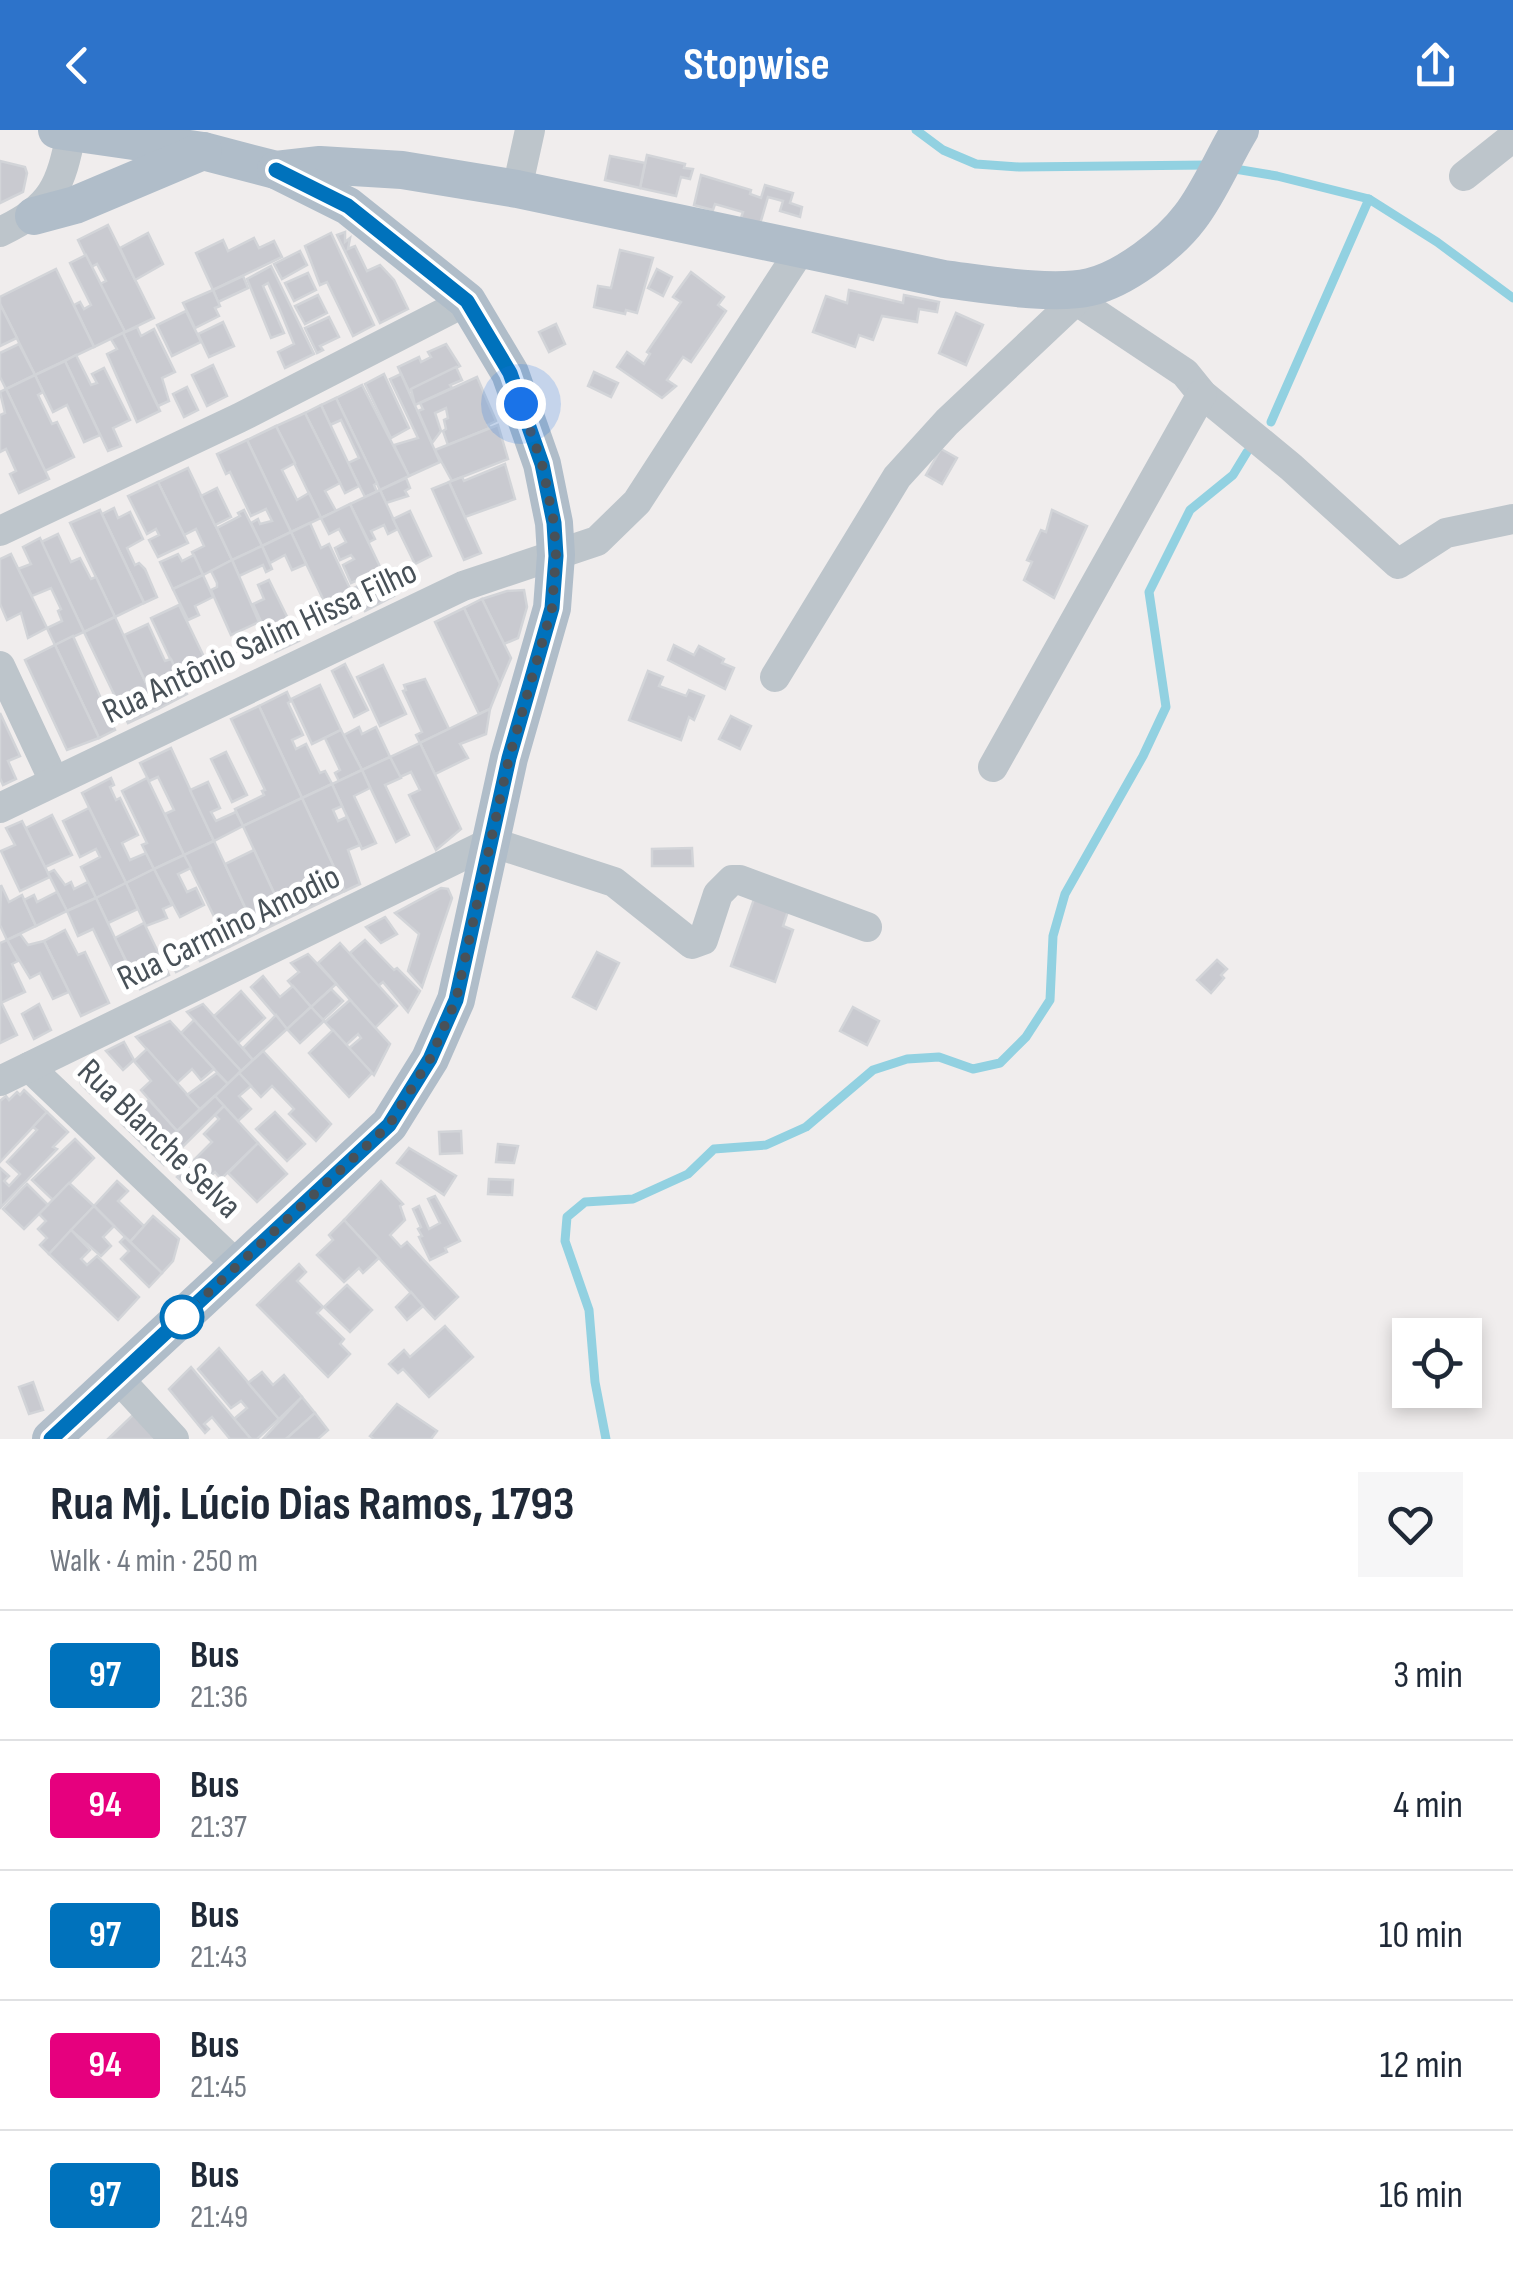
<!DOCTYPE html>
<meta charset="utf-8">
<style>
:root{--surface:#fff;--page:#f6f6f7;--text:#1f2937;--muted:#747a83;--line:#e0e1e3;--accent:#2d73ca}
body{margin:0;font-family:"Sofia Sans Condensed",sans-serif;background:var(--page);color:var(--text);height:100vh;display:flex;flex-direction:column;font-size:38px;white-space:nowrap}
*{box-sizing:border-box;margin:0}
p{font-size:32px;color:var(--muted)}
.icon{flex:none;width:55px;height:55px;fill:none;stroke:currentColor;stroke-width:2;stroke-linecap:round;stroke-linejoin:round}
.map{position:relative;height:1309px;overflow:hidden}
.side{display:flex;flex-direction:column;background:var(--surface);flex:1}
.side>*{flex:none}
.badge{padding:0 20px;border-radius:8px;font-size:35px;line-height:65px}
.tools{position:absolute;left:1392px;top:1188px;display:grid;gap:20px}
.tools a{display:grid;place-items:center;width:90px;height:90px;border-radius:0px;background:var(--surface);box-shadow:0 5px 15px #0003;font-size:50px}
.you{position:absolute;width:50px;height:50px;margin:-25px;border:8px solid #fff;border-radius:50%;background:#1a73e8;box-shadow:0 0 0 15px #1a73e833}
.map>.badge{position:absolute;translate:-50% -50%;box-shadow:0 0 0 5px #fff}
.round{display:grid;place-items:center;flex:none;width:105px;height:105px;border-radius:0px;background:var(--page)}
.headline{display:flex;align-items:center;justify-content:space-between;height:170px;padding:0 50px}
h1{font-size:48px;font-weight:700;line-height:75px}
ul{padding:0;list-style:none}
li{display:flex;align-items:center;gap:30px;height:130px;padding:0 50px;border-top:2px solid var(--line)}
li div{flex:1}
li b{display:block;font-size:38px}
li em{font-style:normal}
li .badge{min-width:110px;font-weight:700;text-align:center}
header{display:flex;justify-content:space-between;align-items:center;height:130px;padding:0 50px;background:var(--accent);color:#fff;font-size:45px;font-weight:700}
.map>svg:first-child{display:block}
</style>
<header><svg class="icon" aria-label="back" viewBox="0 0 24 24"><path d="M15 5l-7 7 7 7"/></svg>Stopwise<svg class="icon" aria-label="share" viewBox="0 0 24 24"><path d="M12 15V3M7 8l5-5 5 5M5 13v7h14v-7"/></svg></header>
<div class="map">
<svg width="1513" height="1309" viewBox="0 0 1513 1309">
<rect width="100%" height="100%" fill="#f0eded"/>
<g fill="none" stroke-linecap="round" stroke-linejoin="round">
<!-- stream -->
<g stroke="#92d1e1" stroke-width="9">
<polyline points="916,0 943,20 976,34 1019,37 1208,35"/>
<polyline points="1229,38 1277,46 1369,69 1437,112 1513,168"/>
<polyline points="1271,292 1369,69"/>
<polyline points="606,1309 595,1252 589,1180 565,1111 567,1087 585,1072 633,1069 688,1044 714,1019 766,1015 806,997 873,940 907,929 939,927 973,939 1000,933 1026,907 1050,870 1053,806 1065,764 1143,626 1166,577 1149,462 1190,380 1233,345 1247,322"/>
</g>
</g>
<!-- building -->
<g fill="#c9cad0" stroke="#d2d4d8" stroke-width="2.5">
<polygon points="647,25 685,34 684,38 693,39 690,49 681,47 676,66 640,58"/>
<polygon points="610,26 645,33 640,58 605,50"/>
<polygon points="0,31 25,37 27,43 23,62 0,73"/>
<polygon points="701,45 751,60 750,64 761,68 765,55 793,63 790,73 802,77 800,87 780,81 783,71 768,67 760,94 741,88 743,82 715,74 713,80 694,75"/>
<polygon points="108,95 154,188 125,202 100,154 106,151 97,134 91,137 78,110"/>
<polygon points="345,102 345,112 350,108 348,119 355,116 367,141 380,135 394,150 408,179 380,193 337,105"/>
<polygon points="148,103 163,134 135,150 120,118"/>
<polygon points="331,103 374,195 353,206 327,152 320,155 305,116"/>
<polygon points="254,108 259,118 274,111 282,127 213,160 196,123 223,110 228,121"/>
<polygon points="620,120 653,128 637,183 626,180 625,184 594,177 598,156 611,158"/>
<polygon points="300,121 307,135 282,149 274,134"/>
<polygon points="86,125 125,202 94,217 74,175 80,172 84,179 91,175 70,133"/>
<polygon points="271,136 314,224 285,238 278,222 294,214 280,180 268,153 263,156 284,203 271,208 247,149"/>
<polygon points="56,139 94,217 35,245 0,174 0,167"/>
<polygon points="657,139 672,147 663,166 648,158"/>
<polygon points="691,142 724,167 718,175 726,181 691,232 683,227 667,250 676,256 662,268 617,237 627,222 644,234 650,224 647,222 681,172 673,167"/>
<polygon points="308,143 316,160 294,171 285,153"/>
<polygon points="243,146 248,158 218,172 213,160"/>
<polygon points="213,160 220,176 215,178 219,186 195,198 183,173"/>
<polygon points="849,160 903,173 904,165 939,172 937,182 919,179 917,192 882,186 873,210 859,205 855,217 813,202 826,166 847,173"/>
<polygon points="318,165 327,183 305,194 295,176"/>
<polygon points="0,174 17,208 0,216"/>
<polygon points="186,181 201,212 172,226 157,195"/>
<polygon points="956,183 983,195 966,235 939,223"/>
<polygon points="329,187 339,207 320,216 323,220 317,223 305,198"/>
<polygon points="223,192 234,216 209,227 198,204"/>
<polygon points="556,194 565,214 549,222 539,202"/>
<polygon points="137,197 141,206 154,199 175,242 162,248 169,271 158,276 123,203"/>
<polygon points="123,203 160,281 137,292 107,224 117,219 111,209"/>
<polygon points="19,214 35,245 6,259 0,247 0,223"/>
<polygon points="446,214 460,236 409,261 398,237 419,227 421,232 431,227 428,222"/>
<polygon points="76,225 91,255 97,253 92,244 104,238 130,290 113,298 121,316 108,321 65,231"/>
<polygon points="65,231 100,305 84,312 67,275 53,282 35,245"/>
<polygon points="213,235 227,266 207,276 192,245"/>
<polygon points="456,237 462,250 450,255 452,258 415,275 411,259"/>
<polygon points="594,242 618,253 611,267 588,256"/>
<polygon points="384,244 409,298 391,308 365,254"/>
<polygon points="401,244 440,332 409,346 394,315 418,308 390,249"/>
<polygon points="35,245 43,262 38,265 52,294 57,292 74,327 45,341 6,259"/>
<polygon points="477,247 496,291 488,295 490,298 448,315 443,301 446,299 444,290 448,288 446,278 435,283 441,301 432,313 418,281 423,279 420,273"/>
<polygon points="362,255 409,346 380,360 336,268"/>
<polygon points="187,257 198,280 184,287 173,264"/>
<polygon points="6,259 49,349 19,363 10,344 16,341 6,319 0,322 0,285 5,283 0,262"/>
<polygon points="336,268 377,353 374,355 377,362 365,367 348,333 359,328 341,290 330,295 321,275"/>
<polygon points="321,275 359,356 345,363 305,283"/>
<polygon points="305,283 340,353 325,361 336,381 321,388 276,296"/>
<polygon points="498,295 508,329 452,351 435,320"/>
<polygon points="276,296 295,333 282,340 297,370 309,363 321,388 291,402 247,310"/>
<polygon points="247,310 291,402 262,416 251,393 258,389 260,394 272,391 266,379 251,386 230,342 226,344 217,324"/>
<polygon points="941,319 957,328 942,354 926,345"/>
<polygon points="505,334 515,369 465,387 449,352 462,347 464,351"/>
<polygon points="188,338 232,430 203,445 192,422 204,416 196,399 184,405 158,352"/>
<polygon points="406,348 410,358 405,361 408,366 386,373 380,360"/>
<polygon points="158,352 188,413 158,427 149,410 159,405 156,399 147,404 128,366"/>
<polygon points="449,352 481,423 464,430 432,359"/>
<polygon points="217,358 231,387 215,395 201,366"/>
<polygon points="380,360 398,399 388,404 384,395 371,401 375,409 369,412 350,374"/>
<polygon points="350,374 394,466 365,481 354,458 364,453 362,448 351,453 343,435 354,429 351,425 340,430 335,418 346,412 339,399 329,404 321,388"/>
<polygon points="114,378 118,388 130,382 143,409 127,418 135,435 139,433 145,439 157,467 144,473 102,384"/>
<polygon points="100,380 144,473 115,487 70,393"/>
<polygon points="244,380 262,416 232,430 217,398 240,386 238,383"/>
<polygon points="1052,380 1087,396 1054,468 1024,450 1032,432 1027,430 1041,400 1046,402"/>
<polygon points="410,381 431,426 415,434 393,389"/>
<polygon points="310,393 321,418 329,414 353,465 343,470 351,487 335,494 291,402"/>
<polygon points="291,402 306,434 292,440 285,425 270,433 262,416"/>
<polygon points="58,404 71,432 80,428 91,449 96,447 115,487 84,502 41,412"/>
<polygon points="40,408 84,502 55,515 47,498 62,491 58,481 61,479 51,458 32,466 18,439 31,434 23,417"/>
<polygon points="262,416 272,439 266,442 263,435 239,446 232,430"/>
<polygon points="11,424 47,498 28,508 21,483 7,490 0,474 0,429"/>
<polygon points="178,424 182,431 194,425 203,445 173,459 160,432"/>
<polygon points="232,430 259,492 231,505 211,460 217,457 217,453 211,441"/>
<polygon points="203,445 213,467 195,476 199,485 188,490 173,459"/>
<polygon points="269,450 299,511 275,522 253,474 264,469 258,455"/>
<polygon points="524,460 527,477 518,508 504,514 482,469 507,461"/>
<polygon points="482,469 511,528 500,554 464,478"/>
<polygon points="179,475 204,527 176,541 151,488"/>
<polygon points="464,478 500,554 490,579 479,584 435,492"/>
<polygon points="115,487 158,579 128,593 84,502"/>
<polygon points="148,494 165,531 171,529 187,564 158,579 124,505"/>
<polygon points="73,506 115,600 99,608 55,515"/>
<polygon points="55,515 99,608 67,620 25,530"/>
<polygon points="674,515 694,525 699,516 724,529 722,533 734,538 725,559 668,530"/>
<polygon points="345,534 368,580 354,587 332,541"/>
<polygon points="383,535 406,584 380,596 357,547"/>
<polygon points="648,541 663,547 659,556 686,566 689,560 704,566 694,590 689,587 681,610 629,590"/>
<polygon points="425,549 449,599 420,613 416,605 422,602 403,561 406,560 404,555"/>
<polygon points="320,555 341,600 312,614 291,569"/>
<polygon points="287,562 291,571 288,573 303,605 292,610 296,619 306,614 320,643 325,641 332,654 302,668 259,576"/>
<polygon points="259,576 302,668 243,696 235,679 264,665 262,661 265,660 231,589"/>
<polygon points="490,579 486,604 460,614 468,628 435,644 420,613"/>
<polygon points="0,583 20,626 8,631 16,649 3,655 0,648"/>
<polygon points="731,586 751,596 740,619 719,609"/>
<polygon points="359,597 362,604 376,597 390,627 362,640 344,605"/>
<polygon points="341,600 362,640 339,651 335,643 340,640 325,608"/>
<polygon points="420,613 461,699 436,720 409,665 420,660 411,642 400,647 390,627"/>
<polygon points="171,618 214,711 184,725 165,684 174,680 158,647 149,651 140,633"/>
<polygon points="226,622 247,665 232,672 211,629"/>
<polygon points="390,627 401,648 385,655 409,705 396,712 362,640"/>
<polygon points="362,640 370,658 354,666 376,713 362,719 332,654"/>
<polygon points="111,648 114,655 110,657 116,670 120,668 138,705 122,713 130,730 146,723 154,739 126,753 82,663"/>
<polygon points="147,648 184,725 154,739 142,715 147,713 122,661"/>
<polygon points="208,652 220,678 211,682 216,691 236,682 243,696 214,711 190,660"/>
<polygon points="332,654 342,676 333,680 338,691 347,687 360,715 348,720 360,754 345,761 302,668"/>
<polygon points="302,668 345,761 286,789 243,696"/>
<polygon points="89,678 126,753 96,768 81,737 100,727 96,719 80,727 63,691"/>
<polygon points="52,685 72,725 45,737 26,698"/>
<polygon points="22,691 50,747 20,761 1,721 15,715 6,698"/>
<polygon points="214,711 257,803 229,817 184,725"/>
<polygon points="692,718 693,736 652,736 652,719"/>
<polygon points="254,720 286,789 257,803 225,734"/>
<polygon points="184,725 191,738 178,744 187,762 196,758 204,775 180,787 154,739"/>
<polygon points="154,739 172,775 163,779 167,788 146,796 126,753"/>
<polygon points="54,740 65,755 71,752 74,759 88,752 96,768 67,781 48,743"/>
<polygon points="126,753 138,779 108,793 96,768"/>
<polygon points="1,755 9,772 22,765 36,796 7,810 0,795"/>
<polygon points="441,758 448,759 452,768 422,857 408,841 419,804 395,783"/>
<polygon points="57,762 67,781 36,796 24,770 34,765 37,772"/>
<polygon points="96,768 131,842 117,849 93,799 78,806 67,781"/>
<polygon points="754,769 788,781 783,796 793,800 775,852 731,836"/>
<polygon points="385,787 397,804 381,813 366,797"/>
<polygon points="217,792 229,817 200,831 188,808"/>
<polygon points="144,793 169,845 140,859 115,808"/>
<polygon points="65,800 78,825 85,822 109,873 81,886 44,811"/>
<polygon points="20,804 28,815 44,811 69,862 53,869 40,843 30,848 7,810"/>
<polygon points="7,810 18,831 12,834 25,862 1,873 0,813"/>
<polygon points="365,810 394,840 397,838 420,861 408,882 383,852 378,856 350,823"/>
<polygon points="340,813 397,876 375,898 318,833"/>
<polygon points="180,819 188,836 176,842 168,825"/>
<polygon points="597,822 619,833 596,879 573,867"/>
<polygon points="308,824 336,854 311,877 288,851 299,842 291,833"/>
<polygon points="1217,830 1227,839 1221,845 1224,848 1211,863 1197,850"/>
<polygon points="263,846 280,867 293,856 311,877 287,899 251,857"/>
<polygon points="331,859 343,871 323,890 311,877"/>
<polygon points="241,861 265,888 238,913 214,886"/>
<polygon points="0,870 17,905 0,913"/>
<polygon points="350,870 390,914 374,945 349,918 361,908 358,904 346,915 325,892"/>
<polygon points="39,874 51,900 34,909 22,884"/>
<polygon points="203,874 253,930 241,941 187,882"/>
<polygon points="311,877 324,891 300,913 287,899"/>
<polygon points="853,877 879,891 867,915 840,901"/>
<polygon points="276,885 287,899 253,930 243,918"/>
<polygon points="194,890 241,941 228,954 181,903"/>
<polygon points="170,891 214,939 201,950 192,939 177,953 136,907"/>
<polygon points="333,900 372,943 349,967 309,923"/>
<polygon points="124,912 134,930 123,940 106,921"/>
<polygon points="147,919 200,979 177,1001 141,960 151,951 134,931"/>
<polygon points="263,921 331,994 316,1011 289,984 294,979 272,956 261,967 239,943"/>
<polygon points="92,928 107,950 90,963 81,954 79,943 82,935"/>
<polygon points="217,943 228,954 200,979 187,965"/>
<polygon points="239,943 251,956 239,966 251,979 238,991 215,966"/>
<polygon points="24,960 47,982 0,1032 0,971 6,966 9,970 17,962 20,965"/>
<polygon points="215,966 224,976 164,1035 153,1024"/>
<polygon points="149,970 177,1001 153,1024 122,994"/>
<polygon points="224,976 258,1013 221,1049 215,1042 193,1061 177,1047 212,1012 204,1004 219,989 215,985"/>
<polygon points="47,982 68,1002 53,1017 57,1019 1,1077 0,1038 9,1046 4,1051 9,1056 20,1044 7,1032 37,1000 33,997"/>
<polygon points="275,982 305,1014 287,1031 256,999"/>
<polygon points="461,1001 462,1023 440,1024 439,1002"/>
<polygon points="75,1009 94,1028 53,1070 32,1050"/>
<polygon points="258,1013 287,1044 257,1072 228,1043"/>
<polygon points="498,1014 518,1016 514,1033 496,1032"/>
<polygon points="409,1018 456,1046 444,1065 397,1033"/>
<polygon points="489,1049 513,1050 512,1065 488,1064"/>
<polygon points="117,1051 128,1061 118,1071 144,1096 130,1112 94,1076"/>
<polygon points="381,1051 403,1074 400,1076 405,1090 390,1105 401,1117 407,1112 458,1167 435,1189 344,1090"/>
<polygon points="69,1053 94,1076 49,1124 40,1115 47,1108 38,1099 46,1091 39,1084"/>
<polygon points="27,1054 48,1075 24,1099 3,1079"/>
<polygon points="435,1066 460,1111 445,1118 447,1122 430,1130 419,1107 422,1106 418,1099 421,1097 413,1079 419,1076 429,1099 440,1093 428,1069"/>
<polygon points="94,1076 114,1096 103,1107 111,1116 101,1126 71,1100"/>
<polygon points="153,1086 179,1109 173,1131 162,1143 130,1112"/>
<polygon points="344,1090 379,1128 363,1143 359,1138 344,1152 317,1125 333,1110 329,1105"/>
<polygon points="71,1100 90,1120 81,1129 87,1135 97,1126 139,1167 118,1190 49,1124"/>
<polygon points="125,1107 162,1143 149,1157 121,1129 129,1121 120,1112"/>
<polygon points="299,1134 306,1142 297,1151 323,1177 317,1183 344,1209 340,1214 350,1224 328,1247 257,1175"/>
<polygon points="347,1155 372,1180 350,1202 324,1177"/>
<polygon points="411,1162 423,1176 407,1190 396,1177"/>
<polygon points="445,1196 473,1227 429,1267 403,1239 398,1243 389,1234 404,1220 410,1227"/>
<polygon points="219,1218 279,1289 257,1309 251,1309 234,1289 247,1278 241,1271 231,1278 198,1239"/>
<polygon points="191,1237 251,1309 230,1309 212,1287 204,1294 209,1299 205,1303 169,1259"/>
<polygon points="262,1242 273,1255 284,1245 302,1267 279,1289 248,1253"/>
<polygon points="33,1252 43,1280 29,1284 19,1257"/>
<polygon points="302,1267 315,1283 286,1309 263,1309"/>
<polygon points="397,1274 437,1301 431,1309 374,1309 370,1306"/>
<polygon points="136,1282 158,1309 108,1309"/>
<polygon points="315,1283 328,1300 318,1309 286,1309"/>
</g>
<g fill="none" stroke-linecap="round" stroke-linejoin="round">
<!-- minor -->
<g stroke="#bdc5cb" stroke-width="30">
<polyline points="1464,46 1513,7"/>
<polyline points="517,59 530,0"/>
<path d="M0,102C54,76 60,57 72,0"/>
<polyline points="1077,171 1185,243 1202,264 1291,337 1398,434 1446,403 1513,389"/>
<polyline points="0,401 239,288 467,171"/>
<polyline points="0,536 54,651"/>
<polyline points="775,547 897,347 947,292 1088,159"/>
<polyline points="993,637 1202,264"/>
<polyline points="0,678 463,456 597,411 637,372 801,119"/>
<polyline points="29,937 238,1136"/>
<polyline points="0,951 491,712 614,752 692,814 703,810 718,764 732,750 740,750 867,797"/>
<polyline points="117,1247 174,1309"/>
</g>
<!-- major -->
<g stroke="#b0bdc9" stroke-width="38">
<path d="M57,0L203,21L276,40L320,35L402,40L517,59L944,149C984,154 1052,166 1090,157C1124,149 1169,115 1190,87C1210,61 1223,28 1240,0"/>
<polyline points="34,86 75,75 203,21"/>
<polyline points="51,1309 389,995 430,929 456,870 509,628 552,478 556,425 554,393 542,334 510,243 467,171 348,76 276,40"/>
</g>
</g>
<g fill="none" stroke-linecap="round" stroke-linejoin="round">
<!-- line casing -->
<g stroke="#fff" stroke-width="22">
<polyline id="line" points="51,1309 389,995 430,929 456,870 509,628 552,478 556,426 554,393 542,334 510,243 467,171 348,76 276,40"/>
</g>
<!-- line -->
<use href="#line" stroke="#0072bc" stroke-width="15"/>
<!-- walk -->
<polyline stroke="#485158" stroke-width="10" stroke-dasharray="0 18" points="182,1187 389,995 430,929 456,870 509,628 552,478 556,426 554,393 542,334 521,274"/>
</g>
<!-- markers -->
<circle fill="#fff" stroke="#0072bc" stroke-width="5" cx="182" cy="1187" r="20"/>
<g text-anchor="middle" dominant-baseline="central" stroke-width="10" stroke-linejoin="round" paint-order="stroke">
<!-- street labels -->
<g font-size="35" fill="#485158" stroke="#fff">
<text transform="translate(260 512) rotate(-25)">Rua Antônio Salim Hissa Filho</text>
<text transform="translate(229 798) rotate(-26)">Rua Carmino Amodio</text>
<text transform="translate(159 1009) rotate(44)">Rua Blanche Selva</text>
</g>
</g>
</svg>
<div class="tools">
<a><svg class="icon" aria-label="locate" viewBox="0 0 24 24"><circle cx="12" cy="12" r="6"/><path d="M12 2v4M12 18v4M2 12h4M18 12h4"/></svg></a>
</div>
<div class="you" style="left:521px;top:274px"></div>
</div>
<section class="side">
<div class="headline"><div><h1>Rua Mj. Lúcio Dias Ramos, 1793</h1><p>Walk · 4 min · 250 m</p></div><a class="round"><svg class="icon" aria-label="heart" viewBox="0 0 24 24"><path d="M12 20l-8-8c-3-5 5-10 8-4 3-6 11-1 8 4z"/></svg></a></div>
<ul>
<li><span class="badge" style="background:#0072bc;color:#fff">97</span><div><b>Bus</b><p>21:36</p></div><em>3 min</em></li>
<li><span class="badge" style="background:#e6007e;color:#fff">94</span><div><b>Bus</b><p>21:37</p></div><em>4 min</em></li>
<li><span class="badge" style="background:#0072bc;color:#fff">97</span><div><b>Bus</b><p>21:43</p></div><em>10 min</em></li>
<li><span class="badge" style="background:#e6007e;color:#fff">94</span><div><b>Bus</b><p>21:45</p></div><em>12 min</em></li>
<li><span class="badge" style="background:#0072bc;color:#fff">97</span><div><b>Bus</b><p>21:49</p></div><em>16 min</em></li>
</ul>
</section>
